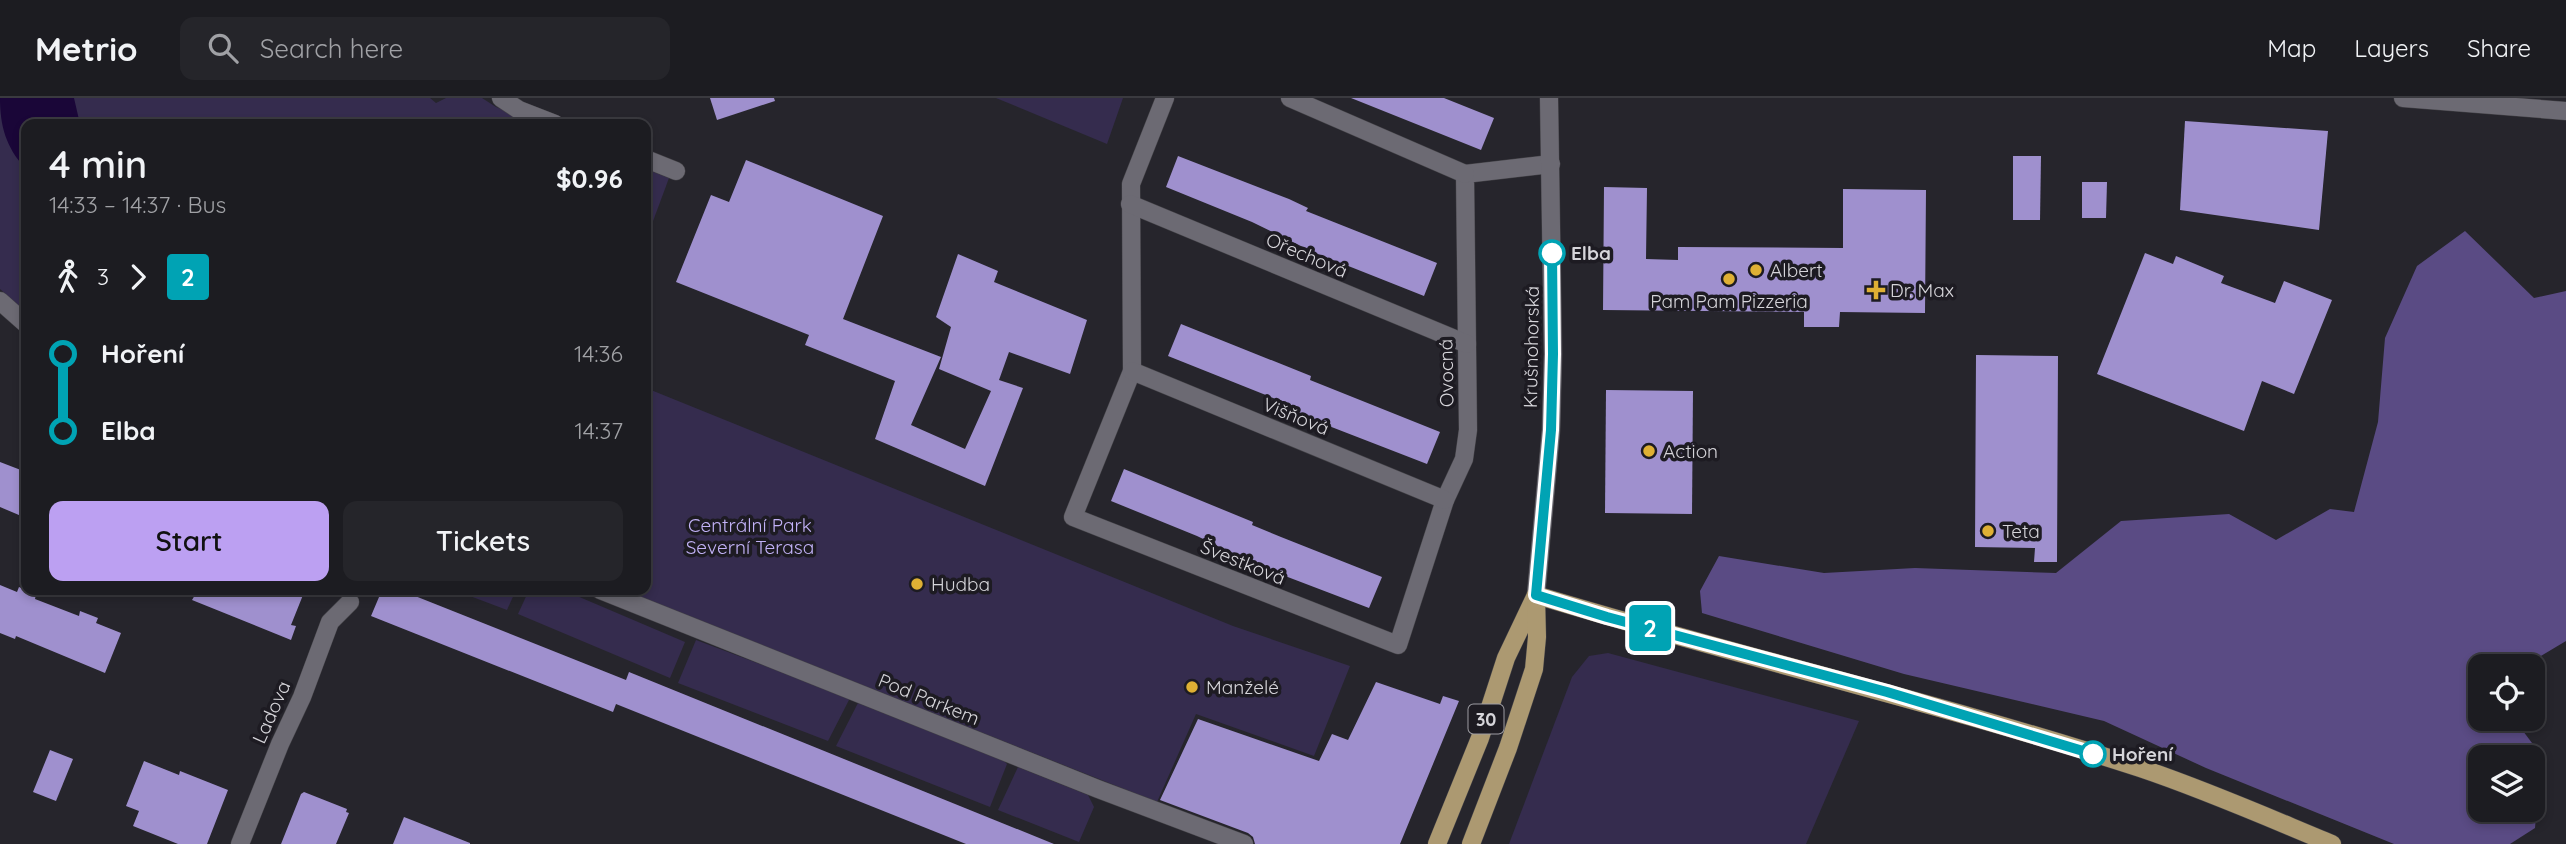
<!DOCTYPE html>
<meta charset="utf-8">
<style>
:root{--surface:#1c1c21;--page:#25252a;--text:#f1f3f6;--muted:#a0a1a5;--line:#3a3a3f;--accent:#bca0f2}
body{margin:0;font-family:Quicksand,sans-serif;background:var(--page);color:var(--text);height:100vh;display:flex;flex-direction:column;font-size:26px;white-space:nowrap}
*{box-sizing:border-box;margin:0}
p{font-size:23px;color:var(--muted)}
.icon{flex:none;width:38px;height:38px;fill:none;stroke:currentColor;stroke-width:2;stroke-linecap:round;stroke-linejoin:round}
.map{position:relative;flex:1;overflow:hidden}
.panel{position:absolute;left:21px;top:21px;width:630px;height:476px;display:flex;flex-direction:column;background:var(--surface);border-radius:14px;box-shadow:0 4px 10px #0003,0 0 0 2px var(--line)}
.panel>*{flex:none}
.badge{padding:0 14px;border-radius:5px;font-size:24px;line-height:46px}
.tools{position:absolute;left:2468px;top:556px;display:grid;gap:14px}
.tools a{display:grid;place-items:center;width:77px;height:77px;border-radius:14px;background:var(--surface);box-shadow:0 4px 10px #0003,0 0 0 2px var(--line);font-size:35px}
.map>.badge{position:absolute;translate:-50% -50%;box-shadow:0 0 0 4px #fff}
.legs{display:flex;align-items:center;gap:10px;height:77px;padding:0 28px;font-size:23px}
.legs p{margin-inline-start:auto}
.overview{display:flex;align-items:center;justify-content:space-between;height:119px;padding:0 28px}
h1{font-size:38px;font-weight:600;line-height:52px}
.button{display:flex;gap:14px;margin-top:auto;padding:14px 28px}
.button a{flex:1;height:80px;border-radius:14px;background:var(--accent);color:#111;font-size:28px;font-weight:600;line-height:80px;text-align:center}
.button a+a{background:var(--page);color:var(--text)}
ul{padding:0 28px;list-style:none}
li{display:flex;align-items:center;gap:24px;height:77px;font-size:26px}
li i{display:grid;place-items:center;width:10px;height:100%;margin:0 9px;background:currentColor}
li i::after{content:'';width:18px;height:18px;margin:-9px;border:5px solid;border-radius:50%;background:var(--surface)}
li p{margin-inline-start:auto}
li:first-child i{background:linear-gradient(#0000 50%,currentColor 0)}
li:last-child i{background:linear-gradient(currentColor 50%,#0000 0)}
header{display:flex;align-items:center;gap:42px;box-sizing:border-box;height:98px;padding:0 35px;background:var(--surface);border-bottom:2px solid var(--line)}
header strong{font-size:33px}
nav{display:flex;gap:38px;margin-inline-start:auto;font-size:24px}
.search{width:490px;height:63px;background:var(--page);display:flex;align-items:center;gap:18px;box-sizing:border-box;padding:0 24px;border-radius:14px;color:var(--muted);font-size:26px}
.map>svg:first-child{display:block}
</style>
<header>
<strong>Metrio</strong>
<div class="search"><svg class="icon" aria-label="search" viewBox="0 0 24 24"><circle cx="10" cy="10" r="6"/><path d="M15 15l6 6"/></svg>Search here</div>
<nav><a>Map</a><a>Layers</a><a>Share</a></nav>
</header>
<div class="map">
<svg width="2566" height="746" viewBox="0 0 2566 746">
<rect width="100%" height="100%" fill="#26252c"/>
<!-- green -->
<g fill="#352c4e">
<polygon points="0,0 430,0 436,5 446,0 482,0 496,9 538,26 26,26 26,214 0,191"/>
<polygon points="996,0 1123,0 1107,46"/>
<polygon points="646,71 669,80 646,142"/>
<polygon points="646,290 1233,528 1350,568 1314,658 1196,616 1157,704 621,492 646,492"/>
<polygon points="454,492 516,492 507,512"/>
<polygon points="529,492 563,492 685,544 670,580 518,516"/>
<polygon points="696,542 850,600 828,643 678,585"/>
<polygon points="1608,555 1859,623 1806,746 1509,746 1572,579 1589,558"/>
<polygon points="858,605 1003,662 1007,666 990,709 836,648"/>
<polygon points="1018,669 1088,697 1094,709 1079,744 998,712"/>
</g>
<!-- forest -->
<path fill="#5a4b84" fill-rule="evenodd" d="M2465,133L2534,200L2566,193V543L2534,562L2531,569H2480V621H2514L2541,657L2535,730L2510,746H2394L2206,670L2104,623L1904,576L1702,515L1700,493L1719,458L1824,475L1915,470L2056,475L2121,423L2229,416L2276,442L2330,411L2354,414L2378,324L2385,240L2417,168ZM2480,660H2532V712H2480Z"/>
<!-- water -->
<path fill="#1a0638" d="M0,0H74L80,26H26L25,70C6,49 0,28 0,0Z"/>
<!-- building -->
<g fill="#9f90ce">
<polygon points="710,0 774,0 775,3 717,22"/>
<polygon points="1351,0 1444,0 1494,20 1481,52"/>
<polygon points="2185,23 2328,33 2319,132 2180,112"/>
<polygon points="1178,58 1289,101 1308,110 1306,113 1437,165 1424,198 1313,154 1252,124 1166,89"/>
<polygon points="2013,58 2041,58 2040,122 2013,122"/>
<polygon points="746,62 883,118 843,221 941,259 911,327 965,351 991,293 939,271 951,229 936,219 958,156 998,173 994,184 1087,222 1070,276 1009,254 999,282 1023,290 985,388 875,341 895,283 805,247 809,237 676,184 711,97 729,104"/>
<polygon points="2082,84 2107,84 2106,120 2082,120"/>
<polygon points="1604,89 1647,90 1646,161 1678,162 1678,149 1843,150 1843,91 1926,92 1925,215 1840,214 1839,229 1804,229 1804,214 1603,212"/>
<polygon points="2145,155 2173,166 2176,158 2224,178 2221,185 2275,205 2284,183 2332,202 2294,296 2262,283 2244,333 2097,276"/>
<polygon points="1181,226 1311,278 1310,282 1440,334 1427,366 1316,323 1297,314 1298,310 1168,258"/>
<polygon points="1976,257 2058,258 2057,464 2034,464 2035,450 1975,449"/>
<polygon points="1606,292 1693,293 1692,416 1605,415"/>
<polygon points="0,364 26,374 26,420 0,409"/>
<polygon points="1124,371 1253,424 1252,427 1281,439 1382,479 1369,510 1259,468 1197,438 1111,403"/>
<polygon points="0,487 17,494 19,489 36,496 35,501 79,518 80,513 98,520 96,525 121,535 105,575 16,538 15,541 0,535"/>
<polygon points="198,492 305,492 291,527 296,528 291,542 192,502"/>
<polygon points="382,492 400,492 626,582 629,574 1054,746 966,746 616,606 613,614 371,518"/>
<polygon points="1376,584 1440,606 1443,598 1459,603 1400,746 1255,746 1253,739 1248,735 1160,702 1198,621 1319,663 1332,636 1348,642"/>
<polygon points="50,652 73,661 56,703 33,694"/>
<polygon points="144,663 179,677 180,673 228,692 207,746 178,746 133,728 139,713 126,708"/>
<polygon points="304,694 347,711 346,714 349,715 336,746 281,746 301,696"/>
<polygon points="404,719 470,745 470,746 393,746"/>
</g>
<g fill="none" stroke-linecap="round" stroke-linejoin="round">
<!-- minor casing -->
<g stroke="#434247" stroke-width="19">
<g id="minor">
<polyline points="501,0 519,12 555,26"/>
<polyline points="1165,0 1131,86 1132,273 1073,419 1398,547 1445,402 1464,361 1468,332 1465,76 1551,66"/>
<polyline points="1290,0 1465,76"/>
<polyline points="646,61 676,73"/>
<polyline points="1130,106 1467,246"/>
<polyline points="0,203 26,226"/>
<polyline points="1132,273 1445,402"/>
<polyline points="600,492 1098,691 1244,746"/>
<polyline points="240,746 280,646 302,599 330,524 350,504"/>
</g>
</g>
<!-- tertiary casing -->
<g stroke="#434247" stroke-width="19">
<g id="tertiary">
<polyline points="2403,0 2566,13"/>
<polyline points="1536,497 1551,332 1553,256 1549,0"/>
</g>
</g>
<!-- primary casing -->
<g stroke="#434247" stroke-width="19">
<g id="primary">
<path d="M1536,497C1736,558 1941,605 2140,670C2206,692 2269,720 2332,746"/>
<polyline points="1437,746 1480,640 1506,560 1536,497"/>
<polyline points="1471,746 1508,650 1534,571 1537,539 1536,499"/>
</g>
</g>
<!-- minor -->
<use href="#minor" stroke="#6c6a73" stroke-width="18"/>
<!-- tertiary -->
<use href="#tertiary" stroke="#6c6a73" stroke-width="18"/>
<!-- primary -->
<use href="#primary" stroke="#ac9971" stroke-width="18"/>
</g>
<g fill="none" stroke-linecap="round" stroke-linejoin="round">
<!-- line-1 casing -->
<g stroke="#fff" stroke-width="16">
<polyline id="line-1" points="1552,155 1553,256 1551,332 1536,497 1607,519 1887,594 2093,656"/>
</g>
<!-- line-1 -->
<use href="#line-1" stroke="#00a3b4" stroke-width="10"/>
</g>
<!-- markers -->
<g fill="#fff" stroke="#00a3b4" stroke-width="3.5">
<circle cx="1552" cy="155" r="12"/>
<circle cx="2093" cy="656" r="12"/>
</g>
<g fill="#dfb034" stroke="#1d1b22" stroke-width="2.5">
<circle cx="1756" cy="172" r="7"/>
<circle cx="1729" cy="181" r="7"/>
<path d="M1872.5 181.5h7v7h7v7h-7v7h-7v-7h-7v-7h7z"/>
<circle cx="1649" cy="353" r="7"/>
<circle cx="1988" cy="433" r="7"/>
<circle cx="917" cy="486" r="7"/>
<circle cx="1192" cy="589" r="7"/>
</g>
<g text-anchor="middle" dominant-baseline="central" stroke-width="7" stroke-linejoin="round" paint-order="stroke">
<!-- shield labels -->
<rect fill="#1d1b22" stroke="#9e9da3" stroke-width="2" x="1468.5" y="606.5" width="35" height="29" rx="5"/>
<g font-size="18" font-weight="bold" fill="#d6d5da">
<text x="1486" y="621">30</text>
</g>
<!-- stop labels -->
<g font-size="19" font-weight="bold" fill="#d6d5da" stroke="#1d1b22" text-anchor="start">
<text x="1571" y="155">Elba</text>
<text x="2112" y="656">Hoření</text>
</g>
<!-- street labels -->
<g font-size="19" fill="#d6d5da" stroke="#1d1b22">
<text transform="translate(1307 157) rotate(23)">Ořechová</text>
<text transform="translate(1531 249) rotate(-89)">Krušnohorská</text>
<text transform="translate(1446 275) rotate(-91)">Ovocná</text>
<text transform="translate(1296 318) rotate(22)">Višňová</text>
<text transform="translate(1243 464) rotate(22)">Švestková</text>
<text transform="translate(929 601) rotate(22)">Pod Parkem</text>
<text transform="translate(271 614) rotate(-66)">Ladova</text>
</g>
<!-- poi labels -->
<g font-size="19" fill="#d6d5da" stroke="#1d1b22" text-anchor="start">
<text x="1770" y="172">Albert</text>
<text x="1890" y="192">Dr. Max</text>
<text x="1729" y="203" text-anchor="middle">Pam Pam Pizzeria</text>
<text x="1663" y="353">Action</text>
<text x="2002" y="433">Teta</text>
<text x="931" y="486">Hudba</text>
<text x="1206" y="589">Manželé</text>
</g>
<!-- park labels -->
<g font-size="19" fill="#c2b2f7" stroke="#1d1b22">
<text x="750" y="427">Centrální Park<tspan x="750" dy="22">Severní Terasa</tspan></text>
</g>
</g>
</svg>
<div class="tools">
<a><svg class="icon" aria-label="locate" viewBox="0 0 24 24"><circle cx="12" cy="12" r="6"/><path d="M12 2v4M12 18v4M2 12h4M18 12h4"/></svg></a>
<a><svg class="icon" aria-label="layers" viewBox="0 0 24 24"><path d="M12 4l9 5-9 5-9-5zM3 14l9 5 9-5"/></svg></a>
</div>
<b class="badge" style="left:1650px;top:530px;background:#00a3b4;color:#fff">2</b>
<section class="panel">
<div class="overview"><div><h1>4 min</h1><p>14:33 – 14:37 · Bus</p></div><b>$0.96</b></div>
<div class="legs"><svg class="icon" aria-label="walk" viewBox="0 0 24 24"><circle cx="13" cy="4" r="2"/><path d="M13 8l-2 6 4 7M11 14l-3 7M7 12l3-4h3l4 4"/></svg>3<svg class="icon" aria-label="forward" viewBox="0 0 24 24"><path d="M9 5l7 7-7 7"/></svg><b class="badge" style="background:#00a3b4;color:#fff">2</b></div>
<ul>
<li><i style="color:#00a3b4"></i><b>Hoření</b><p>14:36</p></li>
<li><i style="color:#00a3b4"></i><b>Elba</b><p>14:37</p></li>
</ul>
<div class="button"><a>Start</a><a>Tickets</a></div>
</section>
</div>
